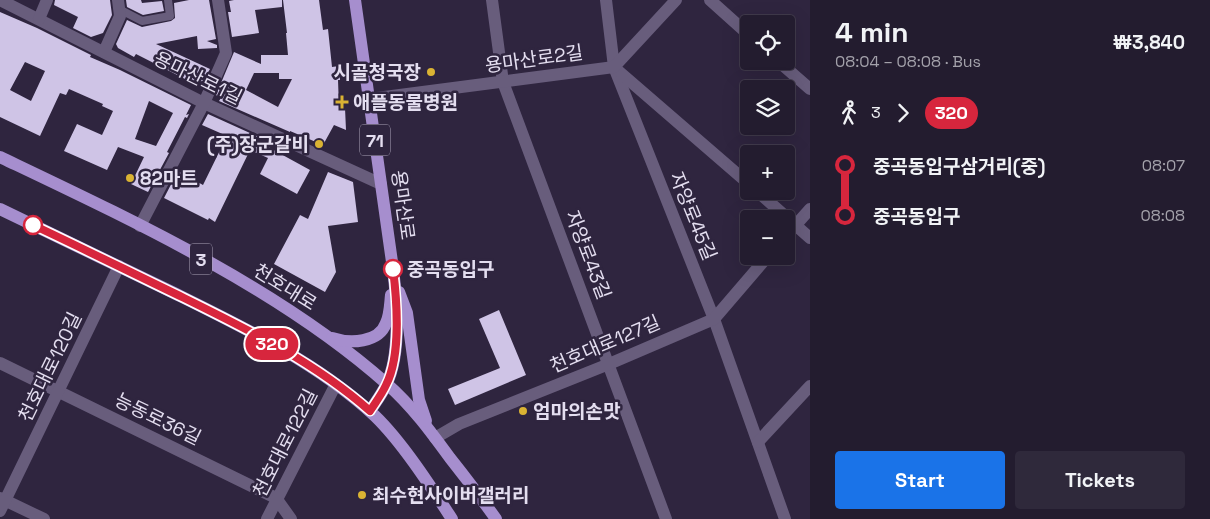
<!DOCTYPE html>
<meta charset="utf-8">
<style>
:root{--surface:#231c2f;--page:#2f293b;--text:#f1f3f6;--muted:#a3a1aa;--line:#403a4b;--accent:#1a73e8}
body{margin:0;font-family:"Space Grotesk","Noto Sans KR",sans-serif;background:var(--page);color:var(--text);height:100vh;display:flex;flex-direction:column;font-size:19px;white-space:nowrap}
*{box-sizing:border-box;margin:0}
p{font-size:16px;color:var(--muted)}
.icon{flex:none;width:28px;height:28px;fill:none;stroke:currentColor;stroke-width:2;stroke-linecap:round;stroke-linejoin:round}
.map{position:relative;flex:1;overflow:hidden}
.sheet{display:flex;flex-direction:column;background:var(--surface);width:400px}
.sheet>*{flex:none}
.badge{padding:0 10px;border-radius:16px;font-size:18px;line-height:32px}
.tools{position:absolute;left:740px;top:15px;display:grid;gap:10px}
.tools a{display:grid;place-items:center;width:55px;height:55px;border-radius:5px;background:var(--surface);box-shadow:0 5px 20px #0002,0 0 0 1px var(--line);font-size:25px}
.map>.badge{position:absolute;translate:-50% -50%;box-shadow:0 0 0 2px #fff}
.legs{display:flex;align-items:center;gap:8px;height:55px;padding:0 25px;font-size:16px}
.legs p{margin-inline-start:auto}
.headline{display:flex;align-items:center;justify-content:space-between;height:85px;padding:0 25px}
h1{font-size:28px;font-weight:600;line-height:38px}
.primary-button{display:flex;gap:10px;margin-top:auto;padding:10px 25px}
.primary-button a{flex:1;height:58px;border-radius:5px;background:var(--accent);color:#fff;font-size:20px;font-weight:600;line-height:58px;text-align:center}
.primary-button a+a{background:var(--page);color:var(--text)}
ul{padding:0 25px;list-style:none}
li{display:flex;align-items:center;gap:18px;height:50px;font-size:19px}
li i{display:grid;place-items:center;width:8px;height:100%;margin:0 6px;background:currentColor}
li i::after{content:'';width:12px;height:12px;margin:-6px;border:4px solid;border-radius:50%;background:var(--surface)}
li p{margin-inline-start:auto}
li:first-child i{background:linear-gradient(#0000 50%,currentColor 0)}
li:last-child i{background:linear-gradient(currentColor 50%,#0000 0)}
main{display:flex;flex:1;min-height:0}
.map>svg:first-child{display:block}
</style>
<main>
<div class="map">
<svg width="810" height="519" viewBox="0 0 810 519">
<rect width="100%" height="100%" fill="#2f253f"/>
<!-- building -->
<g fill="#cfc4e6" fill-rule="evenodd">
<polygon points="55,0 110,0 112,15 103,33 91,37 73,28 78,17 54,5"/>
<polygon points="126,0 141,0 142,3 162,1 164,11 143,15 127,7"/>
<polygon points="189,0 209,0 216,39 207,41 217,45 217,48 198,49 197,36 156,44 210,69 203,81 191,82 136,54 134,57 118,48 116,44 127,20 142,27 171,21 175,18 174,3"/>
<polygon points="234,0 282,0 282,7 255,10 259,33 232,37 228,12 231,12 229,1"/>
<path d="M283,0H319L323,30L328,29L332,67L339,66L340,80H338L339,108H345L346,130L334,125L323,145L290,131V132L219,101L221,98L216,95L234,52L261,64V55H288L286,33H287ZM254,73H279V79H292L278,107L246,90Z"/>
<path d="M0,12L37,28L91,55L90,57L120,70L191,105L186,115L189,114L187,118L185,117L167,152L169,153L148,192L131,184L144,157L118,147L107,170L64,151L77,124L102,135L113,111L102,106L103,104L69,89L66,95L60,93L40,136L0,117ZM25,62L45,71L31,101L10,90ZM149,101L173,113L156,146L135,139Z"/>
<polygon points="208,114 261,138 259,142 310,170 297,194 260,174 268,158 250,150 215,222 209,218 208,220 164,198 178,171 203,185 227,136 202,125"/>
<polygon points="328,172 353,182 358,222 328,226 336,272 325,292 274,264 300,215 308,219"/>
<polygon points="499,310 526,375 455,405 448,389 500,368 479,319"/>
</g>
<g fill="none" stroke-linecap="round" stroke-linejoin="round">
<!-- lane -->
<polyline stroke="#685d7c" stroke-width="8" points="119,9 142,21 170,16 168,0"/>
<!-- street -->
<g stroke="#685d7c" stroke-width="12">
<polyline points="0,0 204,103 381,184"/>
<polyline points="492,0 503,82 666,519"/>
<polyline points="606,0 614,67 714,319 785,519"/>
<polyline points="710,0 749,35"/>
<polyline points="39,19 47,0"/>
<polyline points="104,52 120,16 118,0"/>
<polyline points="778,61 810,89"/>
<polyline points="616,69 749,184"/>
<polyline points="369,99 614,67 676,0"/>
<polyline points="757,191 810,238"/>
<polyline points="140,226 204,103 226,53 218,0"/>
<polyline points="786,236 810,209"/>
<polyline points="0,363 276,498 291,519"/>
<polyline points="435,438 459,424 609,364 714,319 768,256"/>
<polyline points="758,442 810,386"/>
<polyline points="0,498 44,519"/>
<polyline points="0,511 119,266"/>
<polyline points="267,519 336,384"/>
</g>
<!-- primary -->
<g stroke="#a68ece" stroke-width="12">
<path d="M355,0L393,269C397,301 401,356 386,385C382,394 375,403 370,411"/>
<path d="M0,157C130,219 279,288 387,384C412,406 431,432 450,458C466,478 481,498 496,519"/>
<path d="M0,209C58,237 116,265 174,293C243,327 318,363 375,416C402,442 431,487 452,519"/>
<polyline points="399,292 407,313 419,400 426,421"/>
<path d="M332,338C350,344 379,343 386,323C390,315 390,304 391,295"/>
</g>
</g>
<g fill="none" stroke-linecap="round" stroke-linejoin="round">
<!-- line-1 casing -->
<g stroke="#fff" stroke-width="11">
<path id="line-1" d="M33,225C84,249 134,274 184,298C249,330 316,363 370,411C375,403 382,394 386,385C401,356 397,301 393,269"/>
</g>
<!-- line-1 -->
<use href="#line-1" stroke="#d7263d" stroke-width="8"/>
</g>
<!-- markers -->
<g fill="#dab333" stroke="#2f253f" stroke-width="2">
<circle cx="431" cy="72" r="5"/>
<path d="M339.5 94.5h5v5h5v5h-5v5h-5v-5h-5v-5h5z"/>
<circle cx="319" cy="144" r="5"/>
<circle cx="130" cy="178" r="5"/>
<circle cx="523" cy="411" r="5"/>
<circle cx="362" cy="495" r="5"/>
</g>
<g fill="#fff" stroke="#d7263d" stroke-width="2.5">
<circle cx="33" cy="225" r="9"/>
<circle cx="393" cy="269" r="9"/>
</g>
<g text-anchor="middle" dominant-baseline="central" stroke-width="5" stroke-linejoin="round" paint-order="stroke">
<!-- shield labels -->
<g fill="#2f253f" stroke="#aea6bb" stroke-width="1">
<rect x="360" y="124.5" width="30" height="31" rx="4"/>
<rect x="190" y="243.5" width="22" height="31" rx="4"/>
</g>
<g font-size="18" font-weight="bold" fill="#e4def0">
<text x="375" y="140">71</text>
<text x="201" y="259">3</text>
</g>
<!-- street labels -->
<g font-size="19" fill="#e4def0" stroke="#2f253f">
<text transform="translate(534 59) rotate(-8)">용마산로2길</text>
<text transform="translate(198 78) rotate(26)">용마산로1길</text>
<text transform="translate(403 205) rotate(82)">용마산로</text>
<text transform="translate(693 216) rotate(68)">자양로45길</text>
<text transform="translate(588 255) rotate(69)">자양로43길</text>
<text transform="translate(285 287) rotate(32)">천호대로</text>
<text transform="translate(605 344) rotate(-23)">천호대로127길</text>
<text transform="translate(50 367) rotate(-64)">천호대로120길</text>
<text transform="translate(158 419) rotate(26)">능동로36길</text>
<text transform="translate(285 443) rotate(-63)">천호대로122길</text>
</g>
<!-- poi labels -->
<g font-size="19" font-weight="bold" fill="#e4def0" stroke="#2f253f" text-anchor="start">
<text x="421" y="72" text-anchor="end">시골청국장</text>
<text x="353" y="102">애플동물병원</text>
<text x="309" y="144" text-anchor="end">(주)장군갈비</text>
<text x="140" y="178">82마트</text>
<text x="533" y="411">엄마의손맛</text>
<text x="372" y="495">최수현사이버갤러리</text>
</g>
<!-- stop labels -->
<g font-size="19" font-weight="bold" fill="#e4def0" stroke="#2f253f" text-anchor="start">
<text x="407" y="269">중곡동입구</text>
</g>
</g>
</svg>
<div class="tools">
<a><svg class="icon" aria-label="locate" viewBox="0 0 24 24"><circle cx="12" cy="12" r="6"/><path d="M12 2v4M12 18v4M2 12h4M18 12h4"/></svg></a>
<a><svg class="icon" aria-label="layers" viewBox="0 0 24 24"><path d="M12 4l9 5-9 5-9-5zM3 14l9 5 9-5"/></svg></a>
<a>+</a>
<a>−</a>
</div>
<b class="badge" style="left:272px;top:344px;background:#d7263d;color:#fff">320</b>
</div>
<section class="sheet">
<div class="headline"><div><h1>4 min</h1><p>08:04 – 08:08 · Bus</p></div><b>₩3,840</b></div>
<div class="legs"><svg class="icon" aria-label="walk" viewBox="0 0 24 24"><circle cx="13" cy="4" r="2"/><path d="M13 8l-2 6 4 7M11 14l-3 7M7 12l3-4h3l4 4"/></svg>3<svg class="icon" aria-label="forward" viewBox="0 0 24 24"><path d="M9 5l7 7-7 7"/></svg><b class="badge" style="background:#d7263d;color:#fff">320</b></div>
<ul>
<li><i style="color:#d7263d"></i><b>중곡동입구삼거리(중)</b><p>08:07</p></li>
<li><i style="color:#d7263d"></i><b>중곡동입구</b><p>08:08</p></li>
</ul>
<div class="primary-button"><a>Start</a><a>Tickets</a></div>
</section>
</main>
